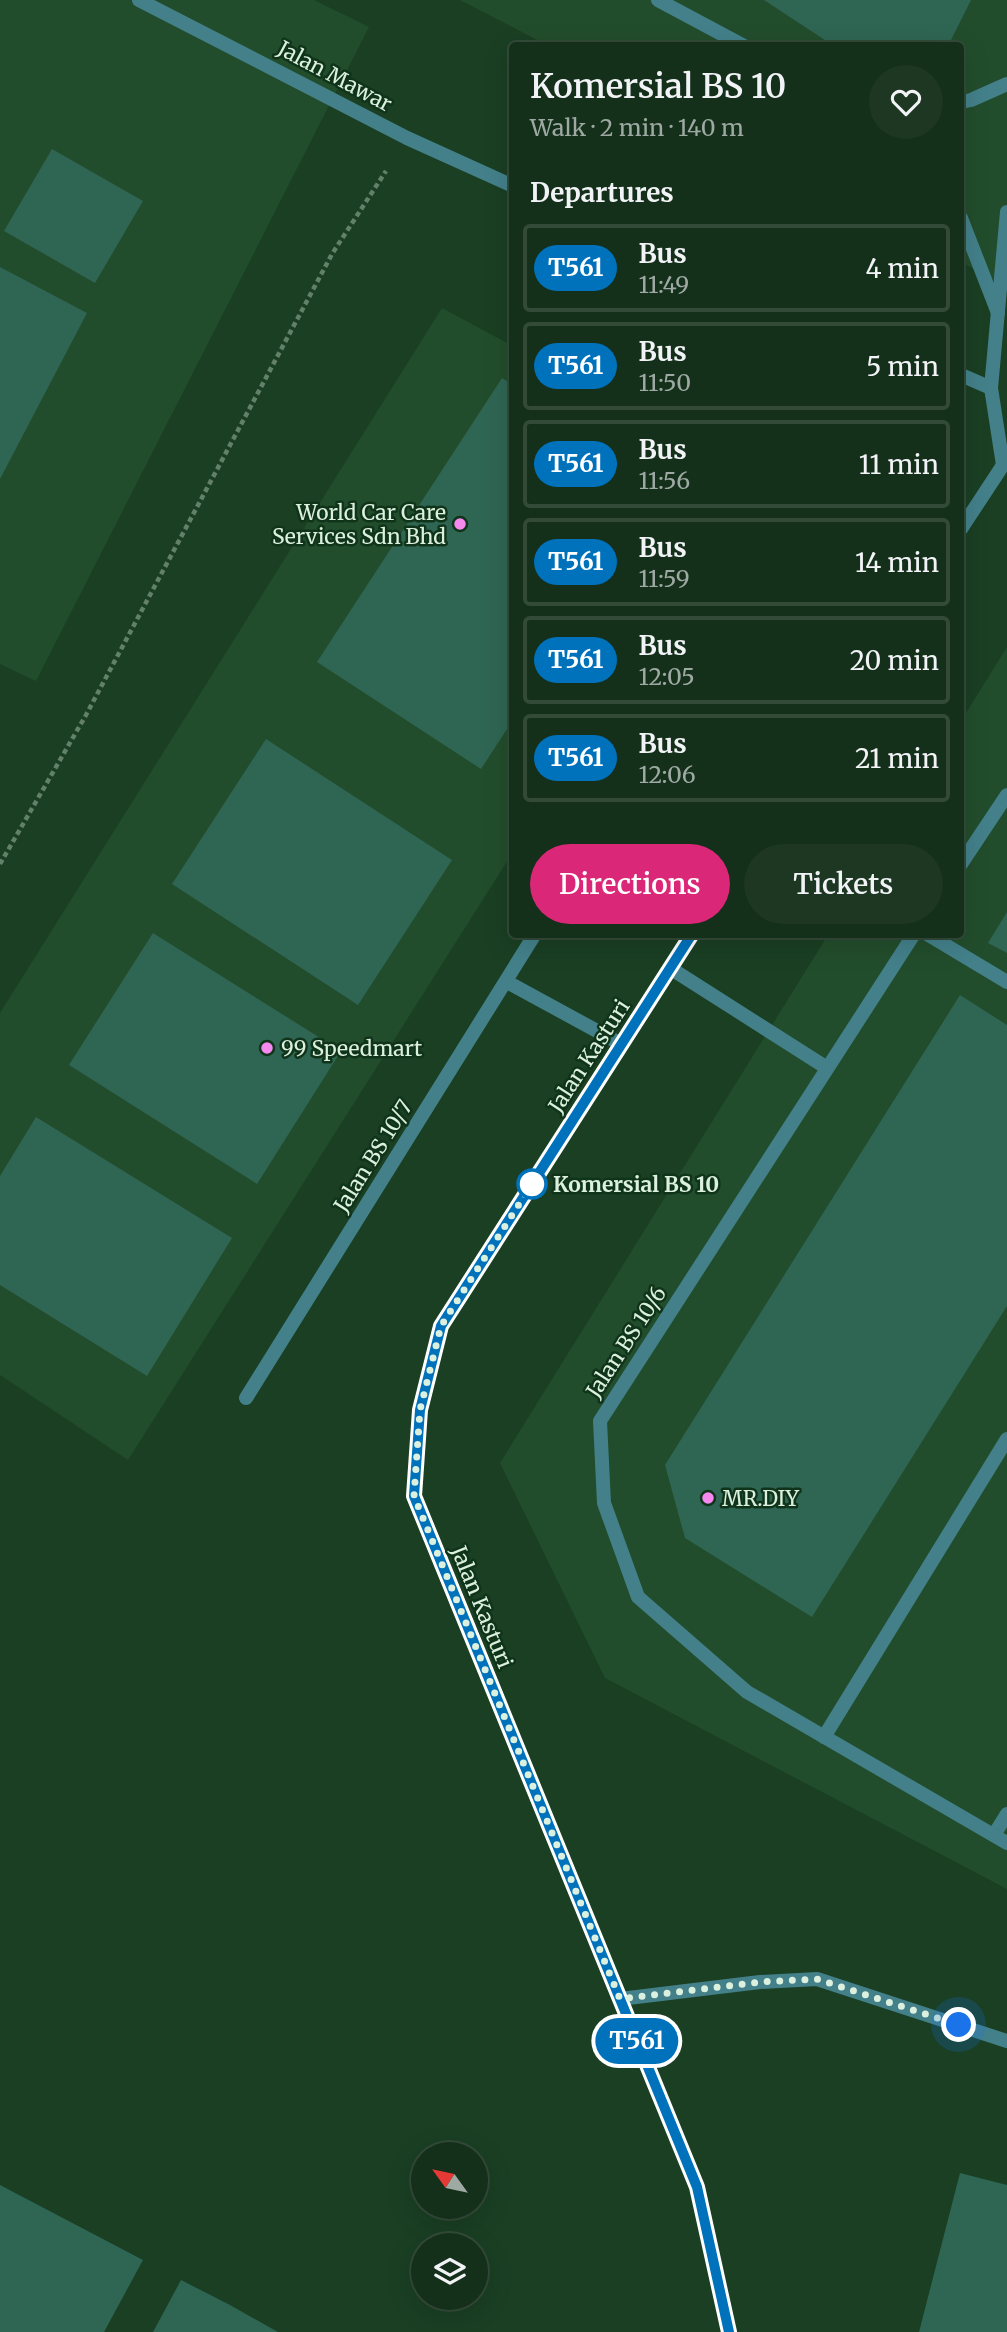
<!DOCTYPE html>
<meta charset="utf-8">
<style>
:root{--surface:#142f1a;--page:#1d3723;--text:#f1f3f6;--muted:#9da9a2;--line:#334a39;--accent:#db2777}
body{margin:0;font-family:Merriweather,serif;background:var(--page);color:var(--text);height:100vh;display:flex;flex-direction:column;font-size:26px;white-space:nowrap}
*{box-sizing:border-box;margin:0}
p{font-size:23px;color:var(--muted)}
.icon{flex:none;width:38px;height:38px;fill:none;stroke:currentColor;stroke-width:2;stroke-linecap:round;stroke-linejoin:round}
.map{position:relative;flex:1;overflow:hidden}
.panel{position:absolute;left:509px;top:42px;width:455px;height:896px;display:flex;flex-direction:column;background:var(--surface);border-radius:7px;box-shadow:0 7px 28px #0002,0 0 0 2px var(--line)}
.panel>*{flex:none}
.badge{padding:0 14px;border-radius:23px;font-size:24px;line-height:46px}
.needle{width:46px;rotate:303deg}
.tools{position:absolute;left:411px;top:2142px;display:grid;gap:14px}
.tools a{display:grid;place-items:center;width:77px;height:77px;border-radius:50%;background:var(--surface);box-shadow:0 7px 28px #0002,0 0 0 2px var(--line);font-size:35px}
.you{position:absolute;width:35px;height:35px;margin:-18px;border:5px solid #fff;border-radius:50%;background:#1a73e8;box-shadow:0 0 0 10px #1a73e833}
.map>.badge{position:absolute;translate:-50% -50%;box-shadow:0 0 0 4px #fff}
h2{padding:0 21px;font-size:26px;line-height:63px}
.round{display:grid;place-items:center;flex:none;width:74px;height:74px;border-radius:37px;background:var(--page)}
.head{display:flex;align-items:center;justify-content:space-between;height:119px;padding:0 21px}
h1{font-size:33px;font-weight:600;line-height:52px}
.cta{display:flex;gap:14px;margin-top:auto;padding:14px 21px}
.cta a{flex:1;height:80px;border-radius:42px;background:var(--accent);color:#fff;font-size:28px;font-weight:600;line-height:80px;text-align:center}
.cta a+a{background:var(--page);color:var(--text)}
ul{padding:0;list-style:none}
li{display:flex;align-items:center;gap:21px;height:88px;margin:0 14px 10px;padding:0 7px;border:4px solid var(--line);border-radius:7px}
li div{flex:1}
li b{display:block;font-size:26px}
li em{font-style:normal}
li .badge{min-width:77px;font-weight:700;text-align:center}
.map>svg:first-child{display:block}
</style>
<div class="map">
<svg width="1007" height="2332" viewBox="0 0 1007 2332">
<rect width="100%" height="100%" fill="#1a3f23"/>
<!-- built -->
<g fill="#224d2c">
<polygon points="0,0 314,0 369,27 36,681 0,664"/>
<polygon points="460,0 1007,0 1007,287 961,262 961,46 547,45"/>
<polygon points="442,308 513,346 513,852 128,1460 0,1375 0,1013"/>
<polygon points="1007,647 1007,1889 605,1678 500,1463 828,935 961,934 961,721"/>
</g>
<!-- building -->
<g fill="#2f6553">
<polygon points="764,0 971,0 948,46 834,46"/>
<polygon points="52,149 143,201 95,283 4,231"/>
<polygon points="0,267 87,313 0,479"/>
<polygon points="502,378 513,385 513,720 481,769 317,662"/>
<polygon points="266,739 452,860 358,1005 172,884"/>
<polygon points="1007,912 1007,953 988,943"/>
<polygon points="153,933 341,1051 257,1184 69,1065"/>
<polygon points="960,995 1007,1025 1007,1306 812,1617 685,1538 665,1465"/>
<polygon points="36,1117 232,1238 147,1376 0,1285 0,1176"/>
<polygon points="960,2173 1007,2185 1007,2332 919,2332"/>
<polygon points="0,2185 143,2260 104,2332 0,2332"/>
<polygon points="181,2280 230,2305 278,2332 153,2332"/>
</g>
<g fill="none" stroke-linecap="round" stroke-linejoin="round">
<!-- path -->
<polyline stroke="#628168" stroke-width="4.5" stroke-dasharray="5 3.5" stroke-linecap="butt" points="0,864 86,715 332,254 386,171"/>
<!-- service -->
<g stroke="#43808a" stroke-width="14">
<polyline points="139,0 407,138 513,186"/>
<polyline points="961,375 991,388"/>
<polyline points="927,934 1007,982"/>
<polyline points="824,1737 1007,1439"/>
<polyline points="994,1835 1007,1814"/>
<polyline points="620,1999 760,1982 817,1979 1007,2041"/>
</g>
<!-- minor -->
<g stroke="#43808a" stroke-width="14">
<polyline points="658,0 744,46"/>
<polyline points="961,102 971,100 1007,84"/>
<polyline points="961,218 998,313"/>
<polyline points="961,864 1007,795"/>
<polyline points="914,934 600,1421 604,1503 638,1597 747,1692 1007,1843"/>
<polyline points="670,968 827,1068"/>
<polyline points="507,982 621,1044"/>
<polyline points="246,1398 535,934"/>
</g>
<!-- tertiary -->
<g stroke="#43808a" stroke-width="14">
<polyline points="1003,465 991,388 1007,212"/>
<polyline points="961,529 1003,465"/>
<polyline points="692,934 441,1326 420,1410 414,1496 697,2187 729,2332"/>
</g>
</g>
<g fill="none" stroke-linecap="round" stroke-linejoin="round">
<!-- line casing -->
<g stroke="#fff" stroke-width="16">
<polyline id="line" points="692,934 441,1326 420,1410 414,1496 697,2187 729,2332"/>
</g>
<!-- line -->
<use href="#line" stroke="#0072bc" stroke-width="10"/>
<!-- walk -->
<polyline stroke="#dbf0de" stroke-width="7" stroke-dasharray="0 12.6" points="532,1184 441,1326 420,1410 414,1496 620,1999 760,1982 817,1979 959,2025"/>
</g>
<!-- markers -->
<g fill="#f589ef" stroke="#0f3419" stroke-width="2.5">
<circle cx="460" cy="524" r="7"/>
<circle cx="267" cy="1048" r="7"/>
<circle cx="708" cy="1498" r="7"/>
</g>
<circle fill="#fff" stroke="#0072bc" stroke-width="3.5" cx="532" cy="1184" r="14"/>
<g text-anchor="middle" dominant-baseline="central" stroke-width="5" stroke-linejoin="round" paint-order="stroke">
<!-- street labels -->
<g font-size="21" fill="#dbf0de" stroke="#0f3419">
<text transform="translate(335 76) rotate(28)">Jalan Mawar</text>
<text transform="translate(589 1056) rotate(-57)">Jalan Kasturi</text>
<text transform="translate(373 1156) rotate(-58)">Jalan BS 10/7</text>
<text transform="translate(626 1342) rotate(-57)">Jalan BS 10/6</text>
<text transform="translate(482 1607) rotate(68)">Jalan Kasturi</text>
</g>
<!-- poi labels -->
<g font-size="21" fill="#dbf0de" stroke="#0f3419" text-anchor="start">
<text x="446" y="512" text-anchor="end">World Car Care<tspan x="446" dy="24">Services Sdn Bhd</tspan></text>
<text x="281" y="1048">99 Speedmart</text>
<text x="722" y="1498">MR.DIY</text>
</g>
<!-- stop labels -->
<g font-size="21" font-weight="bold" fill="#dbf0de" stroke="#0f3419" text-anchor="start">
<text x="553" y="1184">Komersial BS 10</text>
</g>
</g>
</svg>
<div class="tools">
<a><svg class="needle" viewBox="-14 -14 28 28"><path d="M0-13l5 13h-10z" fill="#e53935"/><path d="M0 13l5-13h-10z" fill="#9da9a2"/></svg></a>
<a><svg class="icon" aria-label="layers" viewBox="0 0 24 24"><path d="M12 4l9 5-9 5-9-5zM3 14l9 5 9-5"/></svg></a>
</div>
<div class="you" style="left:959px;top:2025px"></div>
<b class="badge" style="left:637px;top:2041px;background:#0072bc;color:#fff">T561</b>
<section class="panel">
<div class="head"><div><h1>Komersial BS 10</h1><p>Walk · 2 min · 140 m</p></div><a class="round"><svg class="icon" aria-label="heart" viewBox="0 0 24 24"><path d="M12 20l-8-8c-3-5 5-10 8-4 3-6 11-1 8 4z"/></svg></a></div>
<h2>Departures</h2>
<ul>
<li><span class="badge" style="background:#0072bc;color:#fff">T561</span><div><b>Bus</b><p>11:49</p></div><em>4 min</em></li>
<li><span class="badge" style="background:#0072bc;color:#fff">T561</span><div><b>Bus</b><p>11:50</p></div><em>5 min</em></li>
<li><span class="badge" style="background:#0072bc;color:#fff">T561</span><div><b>Bus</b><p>11:56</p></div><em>11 min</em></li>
<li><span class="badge" style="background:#0072bc;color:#fff">T561</span><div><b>Bus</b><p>11:59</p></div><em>14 min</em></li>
<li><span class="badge" style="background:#0072bc;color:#fff">T561</span><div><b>Bus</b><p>12:05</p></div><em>20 min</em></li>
<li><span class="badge" style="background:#0072bc;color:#fff">T561</span><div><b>Bus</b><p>12:06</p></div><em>21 min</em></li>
</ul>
<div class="cta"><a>Directions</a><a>Tickets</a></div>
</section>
</div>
